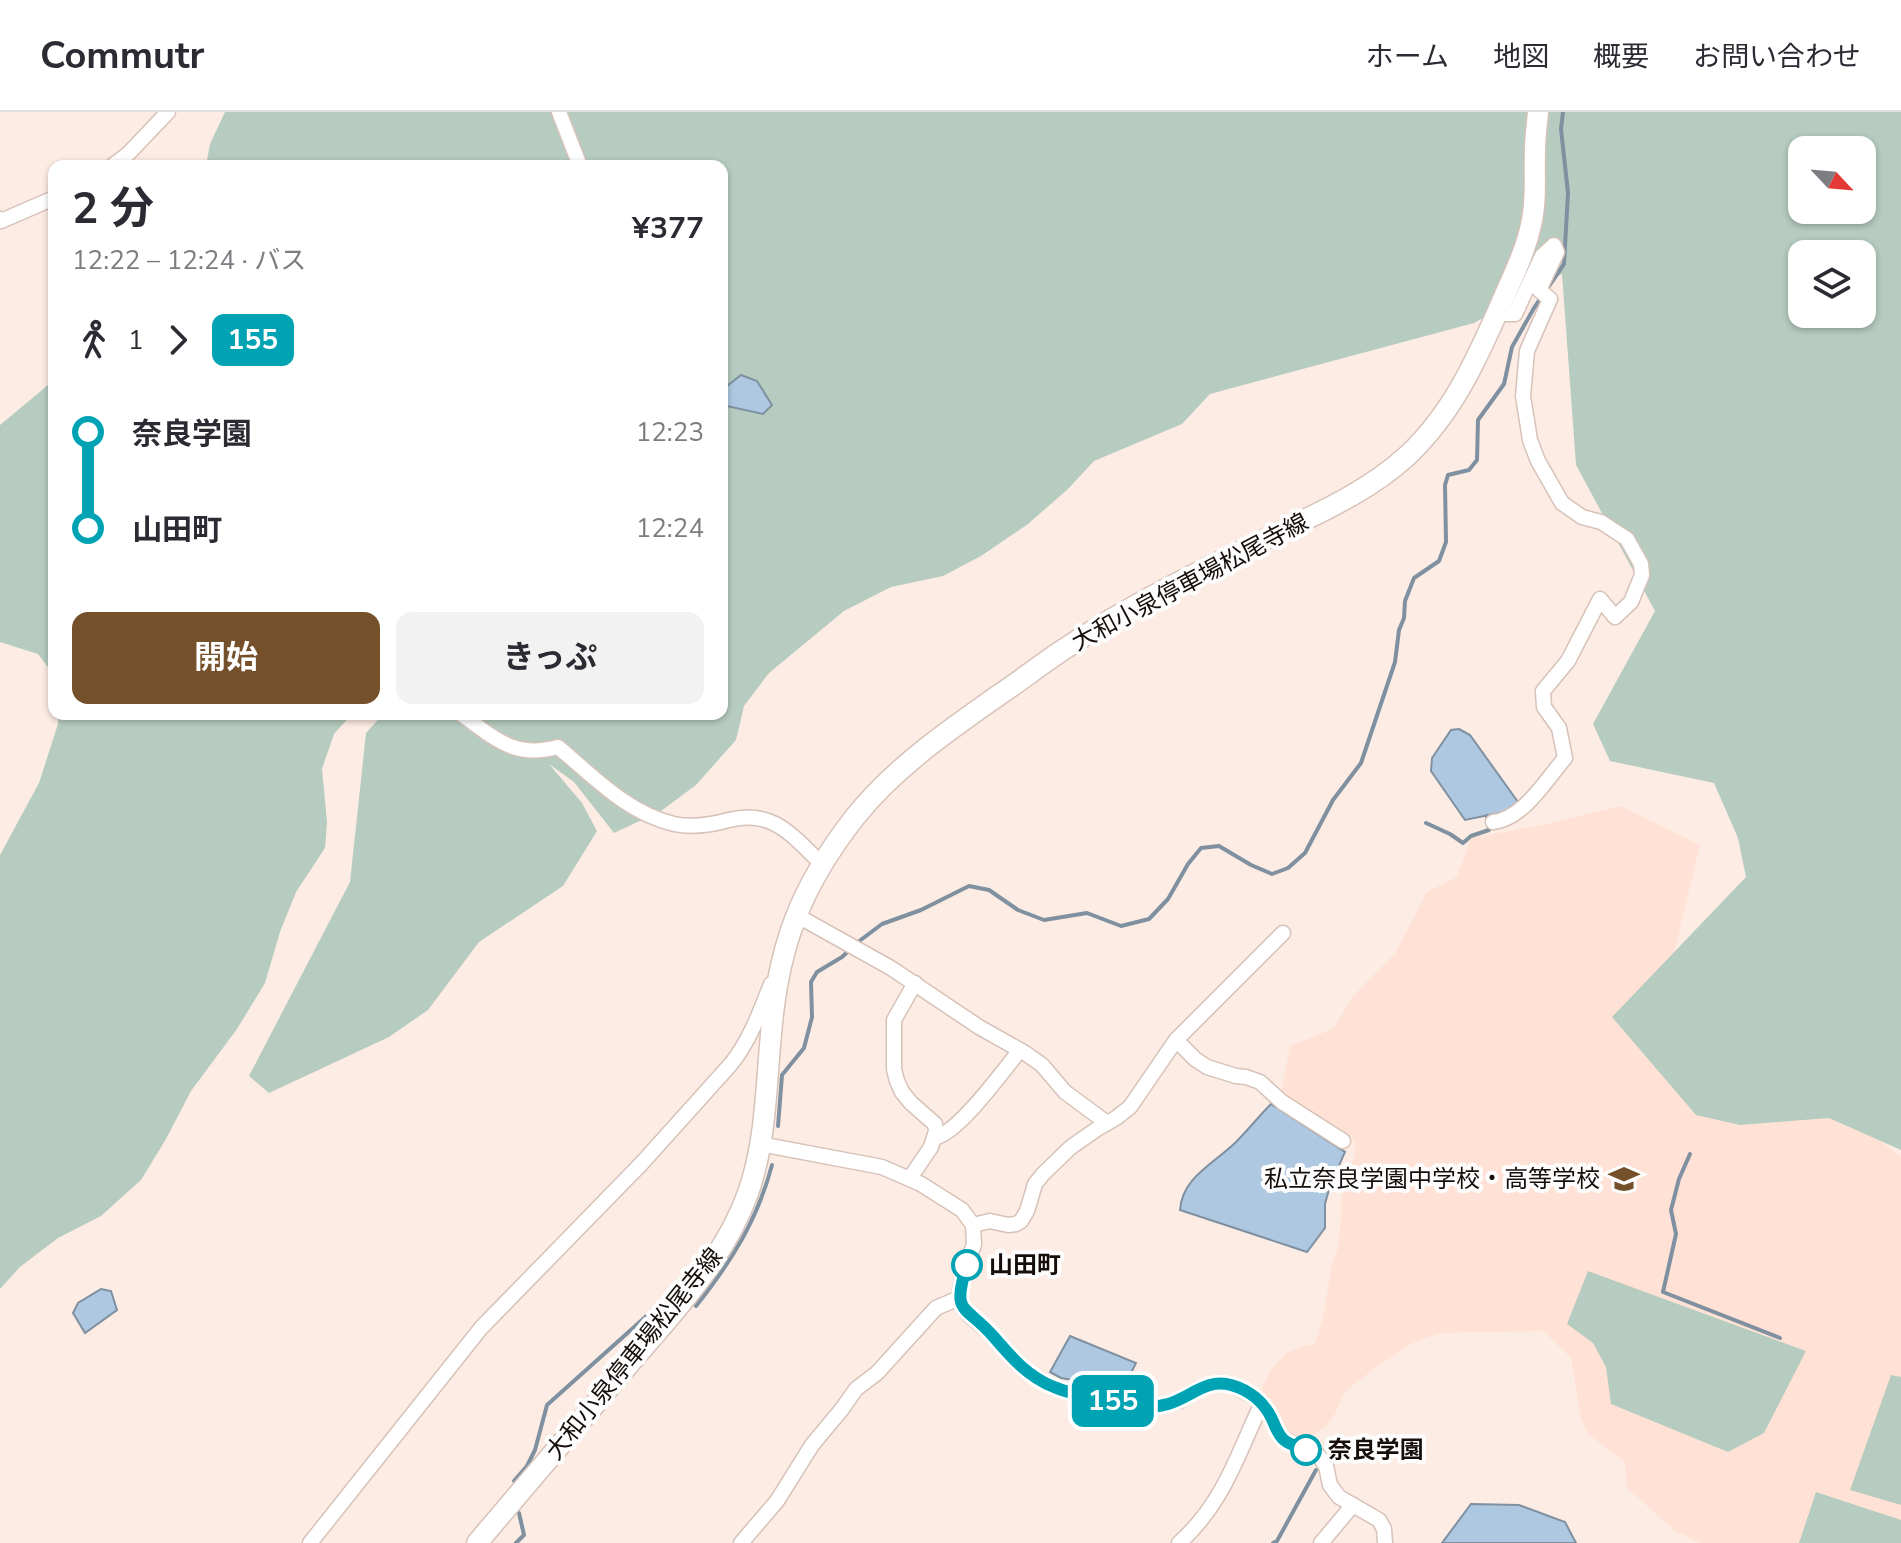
<!DOCTYPE html>
<html lang="ja">
<meta charset="utf-8">
<style>
:root{--surface:#fff;--page:#f2f2f3;--text:#2b2b33;--muted:#7c7c81;--line:#e1e1e2;--accent:#74512a}
body{margin:0;font-family:"Nunito Sans","Noto Sans JP",sans-serif;background:var(--page);color:var(--text);height:100vh;display:flex;flex-direction:column;font-size:30px;white-space:nowrap}
*{box-sizing:border-box;margin:0}
p{font-size:26px;color:var(--muted)}
.icon{flex:none;width:44px;height:44px;fill:none;stroke:currentColor;stroke-width:2;stroke-linecap:round;stroke-linejoin:round}
.map{position:relative;flex:1;overflow:hidden}
.sheet{position:absolute;left:48px;top:48px;width:680px;height:560px;display:flex;flex-direction:column;background:var(--surface);border-radius:16px;box-shadow:0 2px 6px #0004}
.sheet>*{flex:none}
.badge{padding:0 16px;border-radius:12px;font-size:28px;line-height:52px}
.needle{width:52px;rotate:116deg}
.controls{position:absolute;left:1788px;top:24px;display:grid;gap:16px}
.controls a{display:grid;place-items:center;width:88px;height:88px;border-radius:16px;background:var(--surface);box-shadow:0 2px 6px #0004;font-size:40px}
.map>.badge{position:absolute;translate:-50% -50%;box-shadow:0 0 0 4px #fff}
.legs{display:flex;align-items:center;gap:12px;height:88px;padding:0 24px;font-size:26px}
.legs p{margin-inline-start:auto}
.head{display:flex;align-items:center;justify-content:space-between;height:136px;padding:0 24px}
h1{font-size:44px;font-weight:700;line-height:60px}
.action{display:flex;gap:16px;margin-top:auto;padding:16px 24px}
.action a{flex:1;height:92px;border-radius:16px;background:var(--accent);color:#fff;font-size:32px;font-weight:700;line-height:92px;text-align:center}
.action a+a{background:var(--page);color:var(--text)}
ul{padding:0 24px;list-style:none}
li{display:flex;align-items:center;gap:28px;height:96px;font-size:30px}
li i{display:grid;place-items:center;width:12px;height:100%;margin:0 10px;background:currentColor}
li i::after{content:'';width:20px;height:20px;margin:-10px;border:6px solid;border-radius:50%;background:var(--surface)}
li p{margin-inline-start:auto}
li:first-child i{background:linear-gradient(#0000 50%,currentColor 0)}
li:last-child i{background:linear-gradient(currentColor 50%,#0000 0)}
header{display:flex;align-items:center;gap:48px;box-sizing:border-box;height:112px;padding:0 40px;background:var(--surface);border-bottom:2px solid var(--line)}
header strong{font-size:38px}
nav{display:flex;gap:44px;margin-inline-start:auto;font-size:28px}
.map>svg:first-child{display:block}
</style>
<header>
<strong>Commutr</strong>
<nav><a>ホーム</a><a>地図</a><a>概要</a><a>お問い合わせ</a></nav>
</header>
<div class="map">
<svg width="1901" height="1431" viewBox="0 0 1901 1431">
<rect width="100%" height="100%" fill="#fdece4"/>
<!-- built -->
<polygon fill="#ffe2d5" points="1621,694 1700,733 1656,918 1820,982 1901,1045 1901,1431 1700,1431 1675,1419 1627,1376 1625,1350 1587,1321 1580,1302 1571,1246 1543,1219 1442,1221 1416,1229 1371,1259 1344,1281 1335,1302 1325,1315 1302,1329 1290,1323 1259,1282 1271,1258 1287,1241 1303,1234 1315,1232 1324,1202 1332,1151 1338,1136 1341,1105 1341,1089 1356,1038 1353,1027 1281,982 1290,934 1333,917 1354,883 1396,840 1427,780 1457,765 1471,726 1542,713"/>
<!-- green -->
<g fill="#b6ccc0" fill-rule="evenodd">
<path d="M225,0H1901V1038L1829,1006L1740,1013L1696,1003L1612,905L1746,765L1738,726L1714,671L1610,649L1593,612L1655,499L1576,353L1562,162L1474,211L1210,282L1182,312L1094,349L1068,377L1028,412L981,444L943,464L891,475L844,499L769,561L744,594L736,628L696,673L661,699L614,721L574,670L549,652L582,691L597,719L563,774L479,830L428,898L389,925L269,981L249,964L350,770L366,621L383,602H722V54H206L210,32ZM1802,38H1862V98H1802ZM1802,142H1862V202H1802Z"/>
<polygon points="54,268 54,563 38,542 0,530 0,313"/>
<polygon points="58,602 352,602 334,622 322,657 327,710 325,736 296,780 280,820 265,871 237,917 191,979 166,1027 141,1068 101,1104 58,1126 20,1155 0,1177 0,743 39,671 58,612"/>
<polygon points="1588,1159 1806,1239 1764,1321 1728,1340 1611,1292 1606,1255 1593,1231 1567,1212"/>
<polygon points="1891,1263 1901,1265 1901,1393 1850,1378"/>
<polygon points="1816,1380 1901,1408 1901,1431 1799,1431"/>
</g>
<!-- water -->
<g fill="#adc8e0" stroke="#7f90a0" stroke-width="2">
<polygon points="741,263 757,269 772,293 763,302 722,293 722,278"/>
<polygon points="1459,617 1470,623 1518,690 1504,700 1465,708 1431,659 1432,646 1451,618"/>
<path d="M1271,992L1345,1040L1330,1074L1325,1092V1116L1307,1140L1180,1098C1182,1065 1215,1051 1236,1030C1248,1018 1259,1004 1271,992Z"/>
<polygon points="101,1177 111,1179 117,1198 85,1221 73,1201 78,1191"/>
<polygon points="1070,1224 1136,1251 1123,1277 1061,1266 1050,1260"/>
<polygon points="1471,1392 1519,1393 1565,1410 1576,1431 1442,1431"/>
</g>
<g fill="none" stroke-linecap="round" stroke-linejoin="round">
<!-- stream -->
<g stroke="#7f90a0" stroke-width="4">
<polyline points="1426,711 1450,722 1463,731 1471,724 1489,718 1487,704"/>
<polyline points="778,1014 782,963 804,936 812,905 811,870 817,860 842,845 858,830 882,812 921,798 969,774 989,778 1018,798 1044,808 1087,801 1121,814 1149,807 1168,787 1188,752 1201,736 1219,734 1251,753 1272,762 1288,756 1305,741 1333,688 1361,651 1395,550 1399,518 1404,506 1405,489 1414,466 1439,449 1446,430 1445,373 1448,363 1469,358 1477,348 1478,308 1504,272 1512,235 1534,196 1564,152 1568,81 1561,17 1563,0"/>
<polyline points="1690,1042 1679,1067 1671,1098 1676,1122 1663,1180 1780,1226"/>
<path d="M696,1194C731,1150 757,1109 772,1053"/>
<polyline points="514,1369 527,1354 535,1338 547,1293 661,1191"/>
<polyline points="516,1431 524,1423 519,1401"/>
<polyline points="1273,1431 1277,1429 1316,1358"/>
</g>
<!-- street casing -->
<g stroke="#d6c2b8" stroke-width="17">
<g id="street">
<polyline points="559,0 580,54"/>
<polyline points="112,54 128,42 168,0"/>
<polyline points="0,107 1,109 54,86"/>
<path d="M461,602C495,626 513,647 558,635C594,665 627,701 674,712C693,716 711,713 729,708C774,697 792,724 822,752"/>
<path d="M1493,710C1523,707 1546,668 1565,646L1559,616L1544,595L1543,579L1568,549L1600,487L1615,505L1631,490L1642,463L1641,452L1627,427L1601,410L1582,405L1562,391L1538,349L1530,328L1523,284L1527,239L1550,187L1539,178L1557,140L1554,133L1542,144L1515,202H1496"/>
<polyline points="796,803 891,856 979,915 1025,941 1042,953 1065,980 1107,1011"/>
<polyline points="1176,928 1195,947 1207,955 1236,964 1246,965 1260,970 1282,990 1343,1029"/>
<path d="M936,1025C958,1021 1004,958 1020,938"/>
<polyline points="760,1032 882,1055 921,1072 962,1098 973,1113 974,1132 961,1172 959,1186 962,1194 968,1202 990,1221 1018,1252 1028,1261 1055,1276 1137,1294 1152,1296 1179,1289 1196,1278 1218,1271 1229,1272 1251,1283 1262,1291 1269,1301 1281,1326 1319,1344 1326,1354 1330,1373 1339,1385 1379,1408 1384,1417 1385,1431"/>
<polyline points="910,1066 931,1035 936,1019 935,1012 911,991 902,980 897,969 894,957 894,908 915,871"/>
<polyline points="973,1113 990,1109 1008,1113 1016,1112 1021,1109 1027,1099 1035,1072 1043,1062 1071,1035 1097,1017 1116,1006 1130,995 1176,928 1283,821"/>
<path d="M310,1431L481,1216L642,1051L731,952C750,928 760,900 771,872"/>
<polyline points="741,1431 777,1389 812,1333 842,1297 856,1277 877,1261 936,1196 959,1186"/>
<path d="M1179,1431C1224,1391 1237,1343 1262,1291"/>
<polyline points="1321,1431 1353,1393"/>
</g>
</g>
<!-- secondary casing -->
<g stroke="#d6c2b8" stroke-width="23">
<path id="secondary" d="M477,1431C526,1373 575,1316 624,1258C671,1203 723,1150 748,1081C766,1030 766,975 771,922C778,834 801,774 855,705C895,655 948,619 999,583C1023,567 1045,549 1069,534C1113,504 1161,479 1209,455C1238,441 1266,427 1294,413C1334,394 1374,374 1407,344C1452,302 1476,249 1501,192C1512,166 1525,141 1531,113C1537,88 1534,63 1535,38C1535,25 1537,12 1538,0"/>
</g>
<!-- street -->
<use href="#street" stroke="#fff" stroke-width="14"/>
<!-- secondary -->
<use href="#secondary" stroke="#fff" stroke-width="20"/>
</g>
<g fill="none" stroke-linecap="round" stroke-linejoin="round">
<!-- line-1 casing -->
<g stroke="#fff" stroke-width="18">
<path id="line-1" d="M967,1153C951,1203 965,1192 993,1224C1011,1245 1028,1265 1054,1275C1072,1283 1094,1285 1113,1289C1132,1293 1149,1298 1168,1292C1190,1286 1206,1266 1231,1273C1249,1278 1264,1290 1272,1307C1275,1314 1278,1323 1284,1328C1290,1333 1299,1335 1306,1338"/>
</g>
<!-- line-1 -->
<use href="#line-1" stroke="#00a3b4" stroke-width="12"/>
</g>
<!-- icons -->
<defs>
<g id="school-bare" transform="scale(2.4)"><path d="M0-5L7-2L0 1L-7-2ZM-4 1L0 2.5L4 1V4Q0 6-4 4Z" fill="#74512a" stroke="#fdfdfd" stroke-width="2.5" paint-order="stroke"/></g>
</defs>
<g fill-rule="evenodd">
<use href="#school-bare" x="1624" y="1067"/>
</g>
<!-- markers -->
<g fill="#fff" stroke="#00a3b4" stroke-width="4">
<circle cx="967" cy="1153" r="14"/>
<circle cx="1306" cy="1338" r="14"/>
</g>
<g text-anchor="middle" dominant-baseline="central" stroke-width="8" stroke-linejoin="round" paint-order="stroke">
<!-- street labels -->
<g font-size="24" fill="#150e0b" stroke="#fdfdfd">
<text transform="translate(1190 470) rotate(-28)">大和小泉停車場松尾寺線</text>
<text transform="translate(634 1242) rotate(-51)">大和小泉停車場松尾寺線</text>
</g>
<!-- poi labels -->
<g font-size="24" fill="#150e0b" stroke="#fdfdfd" text-anchor="end">
<text x="1600" y="1067">私立奈良学園中学校・高等学校</text>
</g>
<!-- stop labels -->
<g font-size="24" font-weight="bold" fill="#150e0b" stroke="#fdfdfd" text-anchor="start">
<text x="989" y="1153">山田町</text>
<text x="1328" y="1338">奈良学園</text>
</g>
</g>
</svg>
<div class="controls">
<a><svg class="needle" viewBox="-14 -14 28 28"><path d="M0-13l5 13h-10z" fill="#e53935"/><path d="M0 13l5-13h-10z" fill="#7c7c81"/></svg></a>
<a><svg class="icon" aria-label="layers" viewBox="0 0 24 24"><path d="M12 4l9 5-9 5-9-5zM3 14l9 5 9-5"/></svg></a>
</div>
<b class="badge" style="left:1113px;top:1289px;background:#00a3b4;color:#fff">155</b>
<section class="sheet">
<div class="head"><div><h1>2 分</h1><p>12:22 – 12:24 · バス</p></div><b>¥377</b></div>
<div class="legs"><svg class="icon" aria-label="walk" viewBox="0 0 24 24"><circle cx="13" cy="4" r="2"/><path d="M13 8l-2 6 4 7M11 14l-3 7M7 12l3-4h3l4 4"/></svg>1<svg class="icon" aria-label="forward" viewBox="0 0 24 24"><path d="M9 5l7 7-7 7"/></svg><b class="badge" style="background:#00a3b4;color:#fff">155</b></div>
<ul>
<li><i style="color:#00a3b4"></i><b>奈良学園</b><p>12:23</p></li>
<li><i style="color:#00a3b4"></i><b>山田町</b><p>12:24</p></li>
</ul>
<div class="action"><a>開始</a><a>きっぷ</a></div>
</section>
</div>
